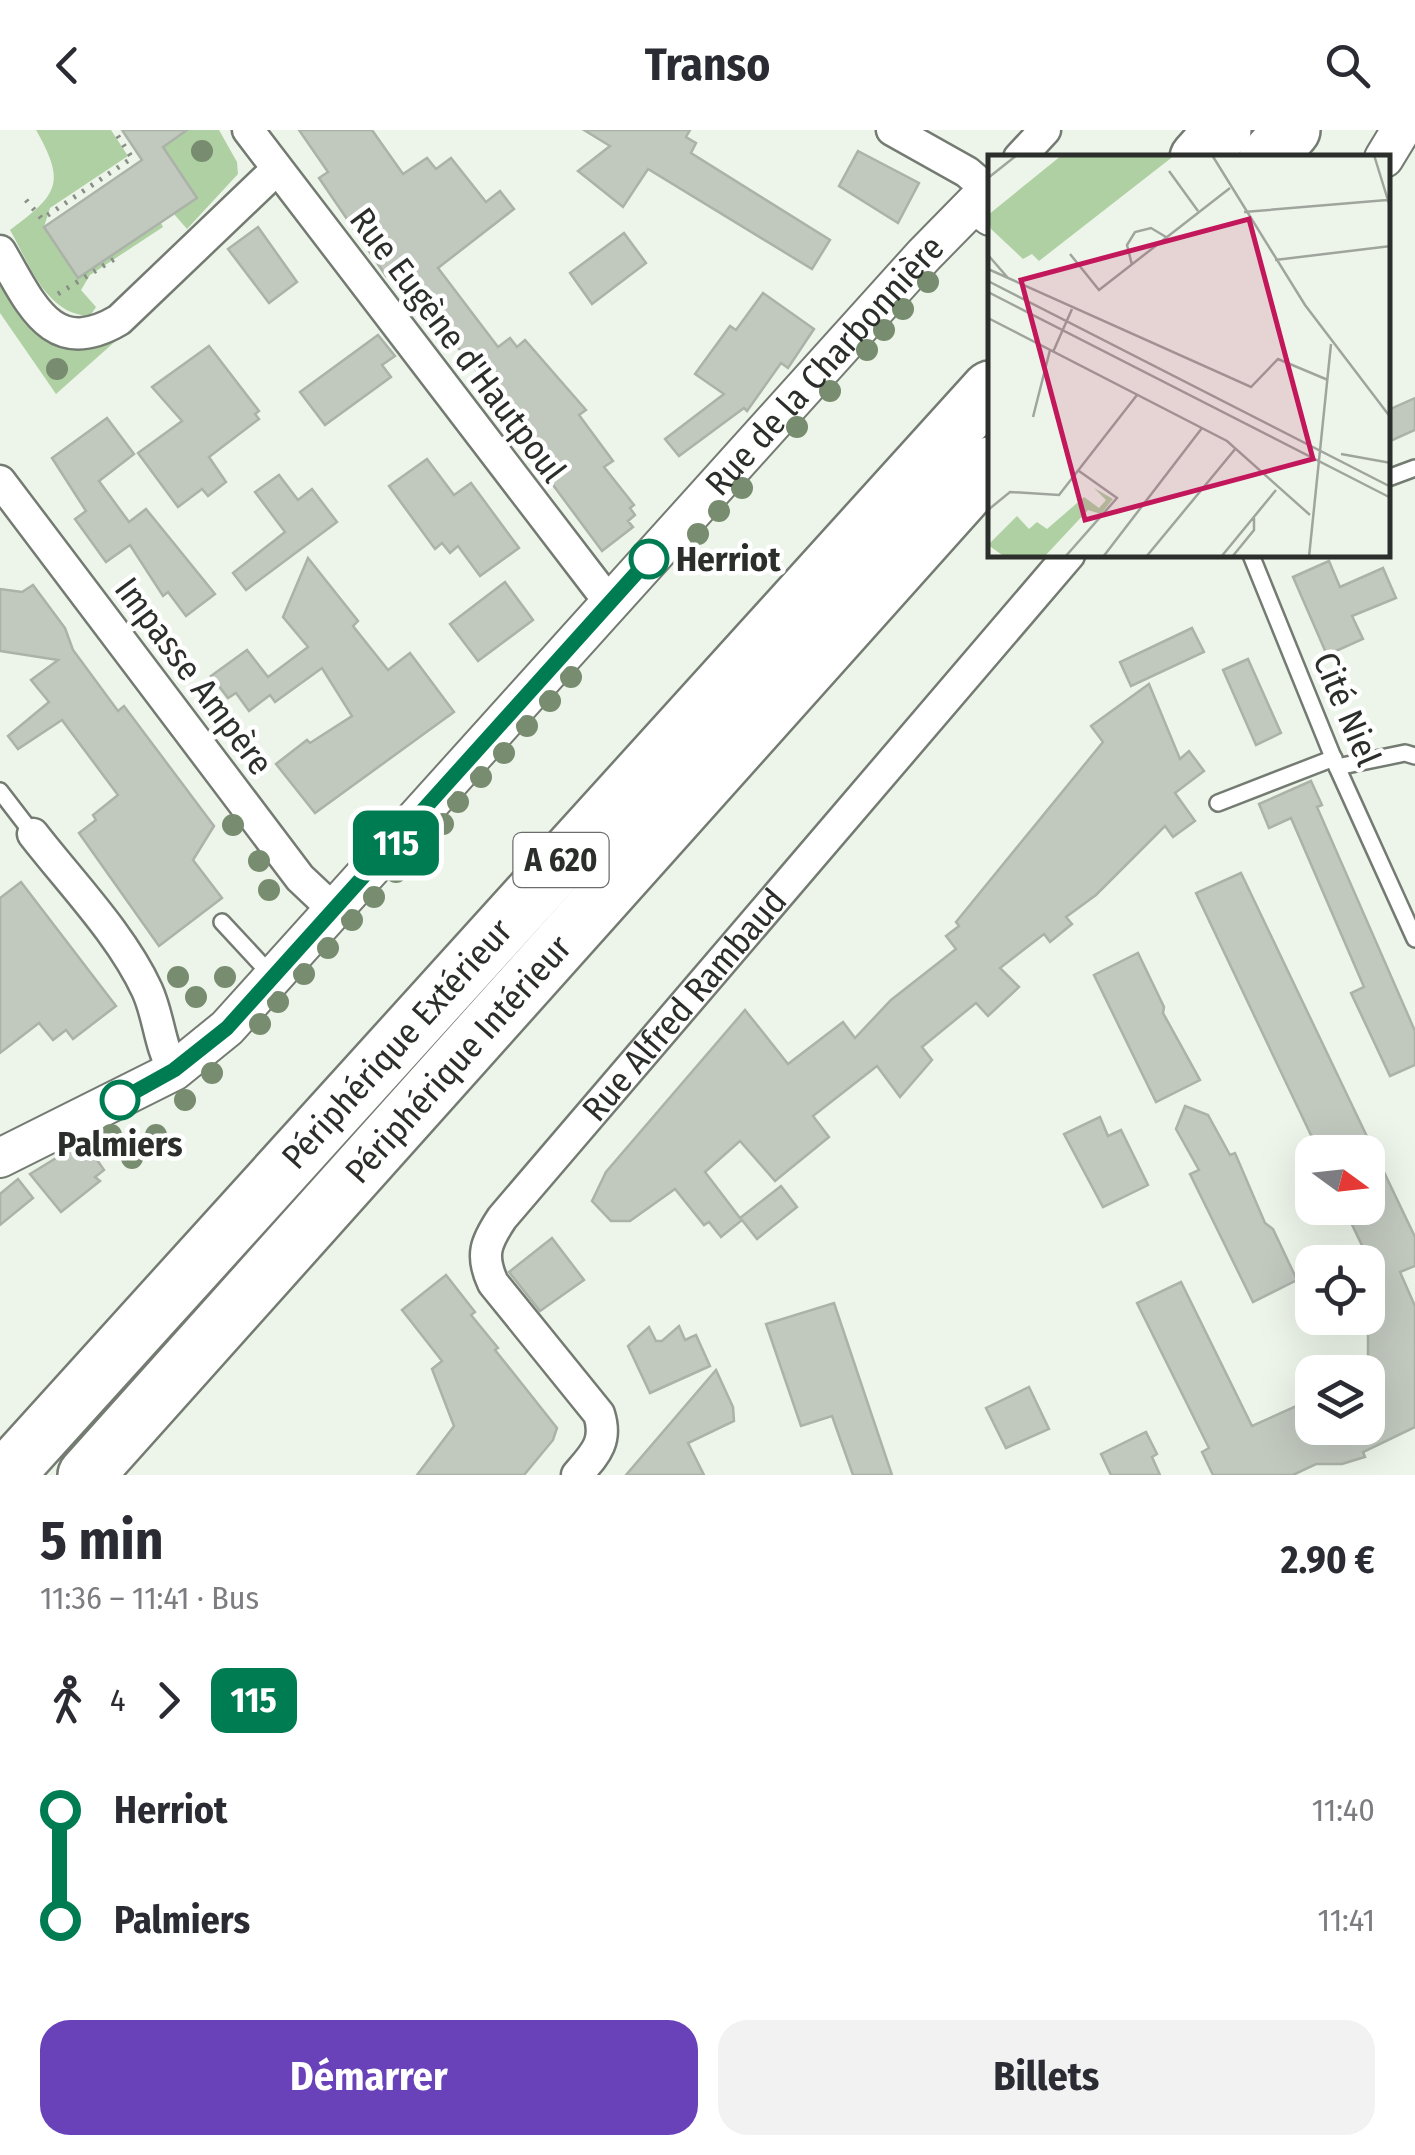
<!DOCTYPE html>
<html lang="fr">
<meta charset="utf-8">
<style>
:root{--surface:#fff;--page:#f2f2f3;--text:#2b2b33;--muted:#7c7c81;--accent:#6942ba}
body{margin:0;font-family:"Fira Sans Condensed",sans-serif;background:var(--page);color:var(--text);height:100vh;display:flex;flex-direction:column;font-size:38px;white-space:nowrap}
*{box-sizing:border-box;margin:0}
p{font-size:32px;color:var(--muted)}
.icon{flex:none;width:55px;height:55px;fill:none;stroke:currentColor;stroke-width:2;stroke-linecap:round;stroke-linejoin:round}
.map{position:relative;height:1345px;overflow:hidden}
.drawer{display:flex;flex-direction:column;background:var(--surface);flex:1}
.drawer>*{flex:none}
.badge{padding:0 20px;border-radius:15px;font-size:35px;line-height:65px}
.needle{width:65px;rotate:105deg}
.buttons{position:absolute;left:1295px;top:1005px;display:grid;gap:20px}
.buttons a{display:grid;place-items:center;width:90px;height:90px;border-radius:20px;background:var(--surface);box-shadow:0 10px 40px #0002;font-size:50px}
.map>.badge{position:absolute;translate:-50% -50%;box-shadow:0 0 0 5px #fff}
.legs{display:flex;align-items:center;gap:15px;height:110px;padding:0 40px;font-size:32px}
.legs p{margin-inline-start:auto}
.head{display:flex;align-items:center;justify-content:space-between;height:170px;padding:0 40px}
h1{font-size:55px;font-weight:700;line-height:75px}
.button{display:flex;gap:20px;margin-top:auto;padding:20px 40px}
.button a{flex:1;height:115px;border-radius:30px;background:var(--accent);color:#fff;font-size:40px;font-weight:700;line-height:115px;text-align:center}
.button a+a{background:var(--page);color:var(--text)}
ul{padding:0 40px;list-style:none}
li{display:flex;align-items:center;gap:35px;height:110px;font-size:38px}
li i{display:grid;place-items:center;width:15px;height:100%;margin:0 12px;background:currentColor}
li i::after{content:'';width:25px;height:25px;margin:-12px;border:8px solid;border-radius:50%;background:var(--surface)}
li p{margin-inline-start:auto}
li:first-child i{background:linear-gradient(#0000 50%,currentColor 0)}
li:last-child i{background:linear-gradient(currentColor 50%,#0000 0)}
header{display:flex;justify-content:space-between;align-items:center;height:130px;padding:0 40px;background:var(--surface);font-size:45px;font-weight:700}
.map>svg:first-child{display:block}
</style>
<header><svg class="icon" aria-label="back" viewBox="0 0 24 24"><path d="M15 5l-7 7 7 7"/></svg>Transo<svg class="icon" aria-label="search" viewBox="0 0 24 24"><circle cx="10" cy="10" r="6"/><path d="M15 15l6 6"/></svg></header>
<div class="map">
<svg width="1415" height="1345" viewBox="0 0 1415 1345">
<rect width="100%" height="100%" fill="#edf5ea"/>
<!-- green -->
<g fill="#afd0a3">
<path d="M36,0H111L128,26L50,78L44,97L78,148L161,93L163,97L90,145L81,160L96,177L90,186C46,185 29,133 10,100C57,65 67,54 36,0Z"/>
<polygon points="187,0 219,0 237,32 238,44 187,99 174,84 197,68 163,17"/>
<path d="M0,157H7C40,203 58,239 119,208L56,264L0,183Z"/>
</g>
<!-- building -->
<g fill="#c1c8be" stroke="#abb2a8" stroke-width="2.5">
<polygon points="122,0 187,0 163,17 197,68 78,148 44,97 142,30"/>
<polygon points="299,0 372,0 403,44 427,28 436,39 451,28 486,72 500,61 514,79 438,138 498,217 510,208 517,217 525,210 586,280 579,285 613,331 604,337 634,375 630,378 635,385 628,391 633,397 602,421 539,336 545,332 520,296 484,250 451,209 446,213 392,141 386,146 319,48 328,42"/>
<polygon points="584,0 690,0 686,7 696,13 691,23 830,110 812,139 648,39 623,77 578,41 610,16"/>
<polygon points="858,21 919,53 898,93 839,56"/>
<polygon points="258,97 297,152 269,173 228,119"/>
<polygon points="624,103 646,133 592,174 570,143"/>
<polygon points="763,163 814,199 788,238 781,233 747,281 744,278 679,326 665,309 724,264 695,244 730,196 736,200"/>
<polygon points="378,205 395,226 382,235 391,247 325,295 300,262"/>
<polygon points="209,216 259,281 255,284 259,289 209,327 226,352 208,366 202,359 178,377 138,323 182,291 152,257"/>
<polygon points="1415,268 1415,300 1388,312 1388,280"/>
<polygon points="107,288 134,324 99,351 129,392 146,379 215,464 186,486 168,462 163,466 130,415 106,432 75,389 86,381 52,328"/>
<polygon points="427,329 454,365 471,353 519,418 480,446 458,416 450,423 442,413 435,419 389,356"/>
<polygon points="279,345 298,370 312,359 337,392 246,460 233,443 285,402 255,362"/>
<polygon points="308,428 358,491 353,496 388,540 410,523 454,582 315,683 276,634 307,610 310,613 352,586 322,538 275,572 270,565 249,581 236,563 228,568 211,546 247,520 268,547 308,517 283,487"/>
<polygon points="1329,431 1340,457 1383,438 1396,468 1352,486 1363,509 1327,525 1293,447"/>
<polygon points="505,452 533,490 478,531 450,494"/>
<polygon points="33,455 65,498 73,520 118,581 124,576 214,696 193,730 222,768 159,816 79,703 96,690 93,685 118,665 62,590 18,619 8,606 49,572 31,550 58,530 0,521 0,459 22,462"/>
<polygon points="1192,498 1204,522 1131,556 1120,532"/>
<polygon points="1248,529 1281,603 1256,615 1223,540"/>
<polygon points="1149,554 1180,629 1189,621 1204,641 1175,663 1195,691 1173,707 1165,696 1096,765 1066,787 1072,794 1050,812 1044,804 1000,838 1019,857 988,886 976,873 922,917 932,930 900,967 877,936 813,986 829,1007 775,1051 740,1011 705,1042 740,1088 781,1056 797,1077 757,1109 742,1090 721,1107 709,1092 704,1095 675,1059 630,1091 611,1091 592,1071 606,1042 745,880 788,934 843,892 855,908 891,870 956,819 946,806 959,796 956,792 1103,612 1091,596"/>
<polygon points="1311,651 1322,675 1317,677 1415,901 1415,935 1390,946 1351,863 1364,857 1291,688 1269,698 1259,674"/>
<polygon points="1241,743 1415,1107 1415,1136 1400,1142 1415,1176 1415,1297 1363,1322 1365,1327 1342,1334 1316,1334 1293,1345 1213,1345 1202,1322 1209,1318 1137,1173 1181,1152 1252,1296 1312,1269 1312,1298 1368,1298 1368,1128 1344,1078 1368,1078 1368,1022 1319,1022 1196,763"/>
<polygon points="21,752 116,876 73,909 66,900 53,910 39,893 0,923 0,768"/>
<polygon points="1138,823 1164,877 1163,883 1200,950 1156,972 1094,845"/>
<polygon points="1185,976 1208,985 1230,1025 1235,1023 1265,1093 1273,1099 1297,1150 1253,1172 1190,1044 1199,1040 1176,999"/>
<polygon points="1100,987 1108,1006 1121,1000 1148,1055 1103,1077 1064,1004"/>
<polygon points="84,1011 104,1040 95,1047 100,1051 61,1082 30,1044"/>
<polygon points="18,1049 33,1068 0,1095 0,1064"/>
<polygon points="552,1108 584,1150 540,1181 509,1142"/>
<polygon points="446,1145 475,1182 471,1185 498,1218 495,1220 557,1298 553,1310 524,1345 417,1345 454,1296 432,1239 442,1231 402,1180"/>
<polygon points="834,1173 868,1274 892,1345 853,1345 832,1286 801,1296 766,1194"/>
<polygon points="679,1196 685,1210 696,1205 710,1236 650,1263 628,1216 649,1197 656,1211 662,1211"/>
<polygon points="716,1240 733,1277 734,1291 688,1313 704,1345 626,1345"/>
<polygon points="1029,1257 1049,1299 1006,1318 986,1278"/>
<polygon points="1146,1302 1157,1324 1152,1327 1160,1345 1111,1345 1101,1324"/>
</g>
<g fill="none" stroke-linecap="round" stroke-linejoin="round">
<!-- service casing -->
<g stroke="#747b72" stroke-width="20">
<g id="service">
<polyline points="1388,348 1415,338"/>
<polyline points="1251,425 1337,637 1415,809"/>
<polyline points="1337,637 1405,623 1415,626"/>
<polyline points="0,661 33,704"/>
<polyline points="1218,673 1334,628"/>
<polyline points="222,792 274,848"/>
</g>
</g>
<!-- minor casing -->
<g stroke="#747b72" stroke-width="35">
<g id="minor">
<polyline points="248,0 610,473"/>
<polyline points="892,0 967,42 988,60"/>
<polyline points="1019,28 1045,0"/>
<path d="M0,121C31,173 51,230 119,190L277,39"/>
<polyline points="0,351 300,748 335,781"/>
<path d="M33,704C71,753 121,804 147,860C159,886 159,915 174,941"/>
<path id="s1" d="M577,1345C595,1324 608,1312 599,1284L493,1153C480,1125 486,1112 502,1088L1069,425"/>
</g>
</g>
<!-- tertiary casing -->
<g stroke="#747b72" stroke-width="42">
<g id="tertiary">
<polyline points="1384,28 1401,0"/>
<path id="s2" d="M0,1028L174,941L227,898L924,125L975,73L990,86"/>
</g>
</g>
<!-- motorway casing -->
<g stroke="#747b72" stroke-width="60">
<g id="motorway">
<polyline points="1198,28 1223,0"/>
<polyline points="1267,28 1292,0"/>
<path id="s3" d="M6,1345L990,259"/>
<path id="s4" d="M86,1345L990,335"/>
</g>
</g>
<!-- path -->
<g stroke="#898e87" stroke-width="5" stroke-dasharray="2.5 8" stroke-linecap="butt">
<polyline points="26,70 42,89 132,28 114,0"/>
<polyline points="58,164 116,128 112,125"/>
</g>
<!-- service -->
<use href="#service" stroke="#fff" stroke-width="15"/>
<!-- minor -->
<use href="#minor" stroke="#fff" stroke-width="30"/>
<!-- tertiary -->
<use href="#tertiary" stroke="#fff" stroke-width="38"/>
<!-- motorway -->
<use href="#motorway" stroke="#fff" stroke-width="55"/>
</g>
<!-- trees -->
<g fill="#788c6f">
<circle cx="202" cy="21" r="11"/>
<circle cx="928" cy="152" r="11"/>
<circle cx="903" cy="179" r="11"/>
<circle cx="884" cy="200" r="11"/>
<circle cx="867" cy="220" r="11"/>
<circle cx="57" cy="239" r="11"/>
<circle cx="830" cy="261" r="11"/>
<circle cx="797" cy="297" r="11"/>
<circle cx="742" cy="358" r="11"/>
<circle cx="719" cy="381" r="11"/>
<circle cx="698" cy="404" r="11"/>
<circle cx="571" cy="547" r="11"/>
<circle cx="550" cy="571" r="11"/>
<circle cx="527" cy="596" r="11"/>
<circle cx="504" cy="623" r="11"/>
<circle cx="481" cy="647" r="11"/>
<circle cx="458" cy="672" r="11"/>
<circle cx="443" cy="694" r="11"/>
<circle cx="233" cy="695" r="11"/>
<circle cx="418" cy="717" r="11"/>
<circle cx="259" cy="731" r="11"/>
<circle cx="396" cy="742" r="11"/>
<circle cx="269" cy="760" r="11"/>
<circle cx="374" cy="767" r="11"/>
<circle cx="352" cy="790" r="11"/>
<circle cx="328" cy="818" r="11"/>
<circle cx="304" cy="844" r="11"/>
<circle cx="178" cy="847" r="11"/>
<circle cx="225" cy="847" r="11"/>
<circle cx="196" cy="867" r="11"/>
<circle cx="278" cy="872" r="11"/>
<circle cx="260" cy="894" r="11"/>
<circle cx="212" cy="943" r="11"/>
<circle cx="185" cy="970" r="11"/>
<circle cx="111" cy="1005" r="11"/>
<circle cx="156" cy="1005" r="11"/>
<circle cx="132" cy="1028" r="11"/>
</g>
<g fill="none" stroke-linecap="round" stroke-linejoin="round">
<!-- line-1 casing -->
<g stroke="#fff" stroke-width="22">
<polyline id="line-1" points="120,970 174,940 227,898 649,429"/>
</g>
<!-- line-1 -->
<use href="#line-1" stroke="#007c52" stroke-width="15"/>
</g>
<!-- markers -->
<g fill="#fff" stroke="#007c52" stroke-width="5">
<circle cx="649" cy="429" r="18"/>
<circle cx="120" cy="970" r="18"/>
</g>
<g text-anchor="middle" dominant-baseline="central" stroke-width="9" stroke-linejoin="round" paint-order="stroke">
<!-- shield labels -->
<rect fill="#fff" stroke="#6b6d6a" stroke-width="2.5" x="513.5" y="703" width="95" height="54" rx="8"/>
<g font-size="32" font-weight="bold" fill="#2b2e2a">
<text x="561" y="730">A 620</text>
</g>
<!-- street labels -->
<g font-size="35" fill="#2b2e2a" stroke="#fff">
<text transform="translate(458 215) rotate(53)">Rue Eugène d'Hautpoul</text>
<text stroke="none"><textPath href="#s2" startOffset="1155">Rue de la Charbonnière</textPath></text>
<text transform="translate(194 546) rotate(53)">Impasse Ampère</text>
<text transform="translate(1347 579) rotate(67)">Cité Niel</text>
<text stroke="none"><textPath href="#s1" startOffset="588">Rue Alfred Rambaud</textPath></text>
<text stroke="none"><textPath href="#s3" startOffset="582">Périphérique Extérieur</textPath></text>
<text stroke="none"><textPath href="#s4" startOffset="558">Périphérique Intérieur</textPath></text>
</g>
<!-- stop labels -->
<g font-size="35" font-weight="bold" fill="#2b2e2a" stroke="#fff" text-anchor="start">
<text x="676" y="429">Herriot</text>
<text x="120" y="1014" text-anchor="middle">Palmiers</text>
</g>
</g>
<!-- overview -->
<g transform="translate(988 25)">
<rect width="402" height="402" fill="#edf5ea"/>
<path d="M74,0H187L51,106L44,99L35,104L3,74L0,60ZM106,333L125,344L113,359L100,355L56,402H17L0,390L29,361L41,374L49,367L59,374L96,342L111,353L118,345Z" fill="#afd0a3"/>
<path fill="none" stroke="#9fa59d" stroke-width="2.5" d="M224,0L317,150L403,263M386,0L403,55M181,16L210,56M0,23L29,0M256,57L399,45M82,99L111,135L242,33M0,100L20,123M287,105L403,91M144,110L139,90L147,77L163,73L178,82M0,114L263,232L290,204L340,225M0,126L403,332M0,137L403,343M0,163L239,286L322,360M65,197L84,154M45,262L62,195M353,299L403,308M0,355L22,337L71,340L149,240M77,402L129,343L91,316M115,402L214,273M158,402L248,293M233,402L288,335M244,402L266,375V363M321,402L343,189"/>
<path fill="#c2185b" fill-opacity="0.15" stroke="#c2185b" stroke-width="5" d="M261,64L325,304L97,365L33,125Z"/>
<rect width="402" height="402" fill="none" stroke="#2b2e2a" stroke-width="5"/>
</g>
</svg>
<div class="buttons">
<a><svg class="needle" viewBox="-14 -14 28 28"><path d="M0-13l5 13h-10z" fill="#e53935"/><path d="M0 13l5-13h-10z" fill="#7c7c81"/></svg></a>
<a><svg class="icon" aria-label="locate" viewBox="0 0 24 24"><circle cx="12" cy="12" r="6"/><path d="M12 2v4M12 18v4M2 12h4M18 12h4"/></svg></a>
<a><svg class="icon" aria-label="layers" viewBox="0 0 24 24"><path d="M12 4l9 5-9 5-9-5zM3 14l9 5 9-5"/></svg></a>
</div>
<b class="badge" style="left:396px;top:713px;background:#007c52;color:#fff">115</b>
</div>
<section class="drawer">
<div class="head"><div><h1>5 min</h1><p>11:36 – 11:41 · Bus</p></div><b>2.90 €</b></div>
<div class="legs"><svg class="icon" aria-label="walk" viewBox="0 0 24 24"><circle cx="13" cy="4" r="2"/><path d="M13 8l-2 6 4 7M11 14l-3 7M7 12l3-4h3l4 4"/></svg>4<svg class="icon" aria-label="forward" viewBox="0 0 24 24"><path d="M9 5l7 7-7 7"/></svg><b class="badge" style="background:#007c52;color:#fff">115</b></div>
<ul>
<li><i style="color:#007c52"></i><b>Herriot</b><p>11:40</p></li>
<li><i style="color:#007c52"></i><b>Palmiers</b><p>11:41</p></li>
</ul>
<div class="button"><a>Démarrer</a><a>Billets</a></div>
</section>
